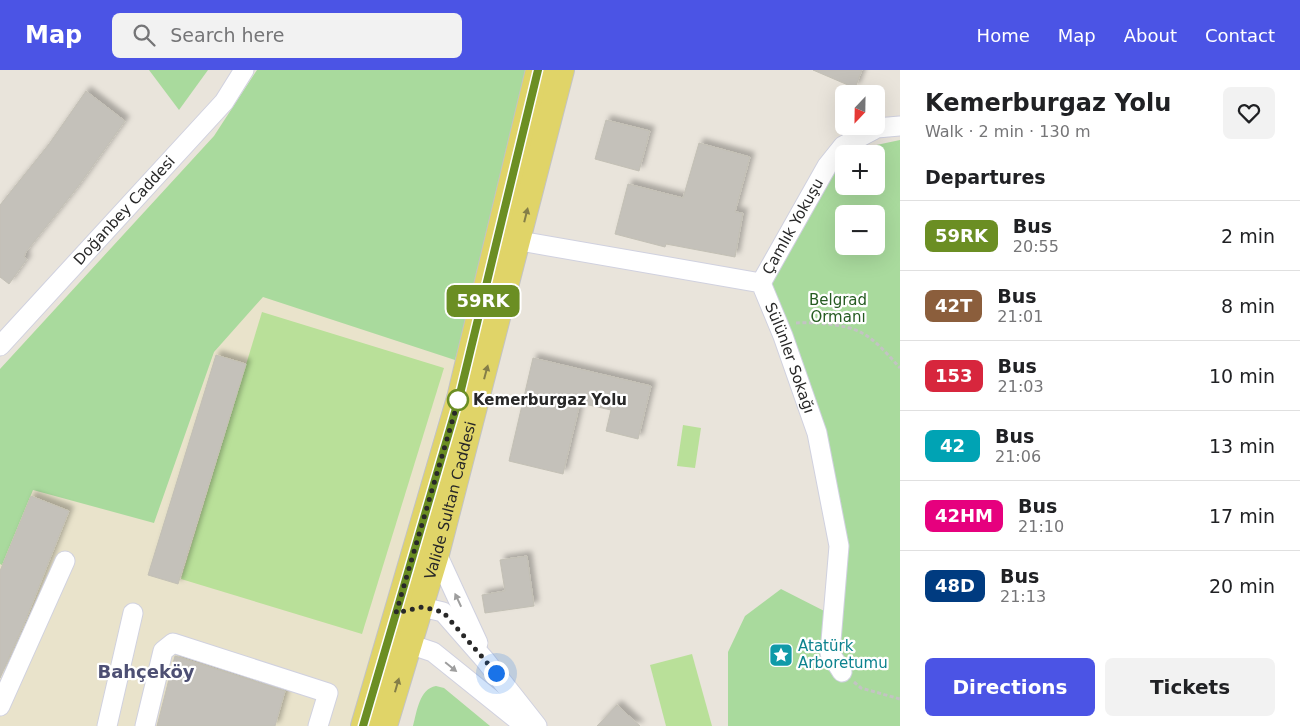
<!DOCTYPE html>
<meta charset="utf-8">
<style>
:root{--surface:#fff;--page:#f2f2f2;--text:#202124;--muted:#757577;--line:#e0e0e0;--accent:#4b54e5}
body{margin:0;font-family:"DejaVu Sans",sans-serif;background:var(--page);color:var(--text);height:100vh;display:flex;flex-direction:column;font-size:19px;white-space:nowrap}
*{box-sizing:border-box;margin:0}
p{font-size:16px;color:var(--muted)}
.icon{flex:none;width:28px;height:28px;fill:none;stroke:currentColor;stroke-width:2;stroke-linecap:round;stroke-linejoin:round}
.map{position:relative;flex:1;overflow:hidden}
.side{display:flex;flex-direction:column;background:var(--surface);width:400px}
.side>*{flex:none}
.badge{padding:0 10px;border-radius:8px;font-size:18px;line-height:32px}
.needle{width:32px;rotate:202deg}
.controls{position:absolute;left:835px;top:15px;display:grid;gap:10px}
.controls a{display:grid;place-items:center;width:50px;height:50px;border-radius:8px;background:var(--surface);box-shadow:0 5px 20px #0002;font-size:25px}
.you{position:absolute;width:25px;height:25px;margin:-12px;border:4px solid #fff;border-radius:50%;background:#1a73e8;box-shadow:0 0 0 8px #1a73e833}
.map>.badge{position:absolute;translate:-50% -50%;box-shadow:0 0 0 2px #fff}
h2{padding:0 25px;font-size:19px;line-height:45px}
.round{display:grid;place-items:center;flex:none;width:52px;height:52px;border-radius:8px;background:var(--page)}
.head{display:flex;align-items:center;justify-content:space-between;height:85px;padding:0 25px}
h1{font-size:24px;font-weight:700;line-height:38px}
.primary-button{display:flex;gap:10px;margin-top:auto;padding:10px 25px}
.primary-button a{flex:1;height:58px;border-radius:8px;background:var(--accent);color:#fff;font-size:20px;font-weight:700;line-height:58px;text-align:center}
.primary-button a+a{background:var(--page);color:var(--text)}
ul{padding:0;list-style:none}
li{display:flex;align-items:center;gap:15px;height:70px;padding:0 25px;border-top:1px solid var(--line)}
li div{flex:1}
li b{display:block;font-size:19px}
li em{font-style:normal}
li .badge{min-width:55px;font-weight:700;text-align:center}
header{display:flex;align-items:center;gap:30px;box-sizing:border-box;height:70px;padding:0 25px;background:var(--accent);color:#fff}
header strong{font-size:24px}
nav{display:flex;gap:28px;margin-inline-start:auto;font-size:18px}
.search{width:350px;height:45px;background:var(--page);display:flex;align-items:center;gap:12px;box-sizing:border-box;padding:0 18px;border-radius:8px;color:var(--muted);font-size:19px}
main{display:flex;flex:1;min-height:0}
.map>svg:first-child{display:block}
</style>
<header>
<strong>Map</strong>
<div class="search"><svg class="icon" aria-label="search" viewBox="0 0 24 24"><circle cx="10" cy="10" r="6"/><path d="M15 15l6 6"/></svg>Search here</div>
<nav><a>Home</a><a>Map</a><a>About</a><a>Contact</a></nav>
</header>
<main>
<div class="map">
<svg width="900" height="656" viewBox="0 0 900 656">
<defs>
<filter id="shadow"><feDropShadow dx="4.5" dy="-4.5" stdDeviation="2.5" flood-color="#0004"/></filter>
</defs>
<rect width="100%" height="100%" fill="#e9e4db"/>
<!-- education -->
<polygon fill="#e9e3cb" points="257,0 491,168 350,656 0,656 0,299 214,66"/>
<!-- green -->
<g fill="#a9da9d" fill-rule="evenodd">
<polygon points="149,0 208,0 179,40"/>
<polygon points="257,0 529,0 491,168 455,290 263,227 214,282 154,453 33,420 2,495 0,494 0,299 214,66"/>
<path d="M900,70V656H728V582L745,546L781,519L838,548L817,363L761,213L844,88V116H876V84H846L848,81ZM844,144H876V176H844Z"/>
<path d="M436,616L444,618L490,656H413C417,642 419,619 436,616Z"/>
</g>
<!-- pitch -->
<g fill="#b9e099">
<polygon points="262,242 444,298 362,564 181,509"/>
<polygon points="683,355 701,358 695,398 677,396"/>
<polygon points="692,584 712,656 666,656 650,595"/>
</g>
<!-- building -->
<g fill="#c4c1ba" stroke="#c3c0b5" filter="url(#shadow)">
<polygon points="813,0 862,0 855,18"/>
<polygon points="86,21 125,51 77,118 26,182 24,187 27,189 9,214 0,207 0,135 49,74"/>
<polygon points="606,50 650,61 639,101 595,89"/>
<polygon points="699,73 750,87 735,142 743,143 735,187 666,174 665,177 615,164 628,114 683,128"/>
<polygon points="216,285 246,294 178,514 148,505"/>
<polygon points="533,288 651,316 638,369 606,361 611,340 580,333 563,404 509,391"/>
<polygon points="31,426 69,441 26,549 0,608 0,501"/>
<polygon points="527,486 534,536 485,543 482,525 505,521 500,490"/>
<polygon points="175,586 285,621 275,656 157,656"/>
<polygon points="617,635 640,656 597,656"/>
</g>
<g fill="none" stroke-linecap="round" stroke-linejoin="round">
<!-- minor casing -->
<g stroke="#d0d1df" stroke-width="21">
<g id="minor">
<path id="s1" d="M520,171L761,213L783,266L817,363L839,476L830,583L842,602"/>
<path id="s2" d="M761,213L827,96L843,76L877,58L900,56"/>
<path id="s3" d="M0,276L224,32L244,0"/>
<polyline points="437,484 478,573"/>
<polyline points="408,540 422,537 443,542 485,590 537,656"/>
<polyline points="409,574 433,582 525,656"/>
<polyline points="0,636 65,491"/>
<polyline points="107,656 133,543"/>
<polyline points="145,656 163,581 173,573 328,623 318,656"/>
</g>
</g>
<!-- major casing -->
<g stroke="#c3c3c3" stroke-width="26">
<g id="major">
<polyline points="363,656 459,328 538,0"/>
<path id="s4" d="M385,656L437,484L562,0"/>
</g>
</g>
<!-- path -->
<g stroke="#c3c3c3" stroke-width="3" stroke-dasharray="4 2.5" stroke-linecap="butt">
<path d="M796,253C814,252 847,254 862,263C877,271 889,286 900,298"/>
<polyline points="854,612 861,618 900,629"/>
</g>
<!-- minor -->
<use href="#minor" stroke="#fff" stroke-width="19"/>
<!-- major -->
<use href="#major" stroke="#e0d468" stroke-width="24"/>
</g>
<!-- one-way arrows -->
<defs><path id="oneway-solid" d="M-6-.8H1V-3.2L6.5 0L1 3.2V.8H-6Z" transform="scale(1.25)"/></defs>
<g fill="#847e48">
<use href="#oneway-solid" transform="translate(526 145) rotate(-76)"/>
<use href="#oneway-solid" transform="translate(486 302) rotate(-75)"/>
<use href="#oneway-solid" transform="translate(397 615) rotate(-74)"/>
</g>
<g fill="#9e9e9e">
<use href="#oneway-solid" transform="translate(458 530) rotate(-115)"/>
<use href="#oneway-solid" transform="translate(451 597) rotate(39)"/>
</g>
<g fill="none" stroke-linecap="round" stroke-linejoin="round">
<!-- line casing -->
<g stroke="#fff" stroke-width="11">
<polyline id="line" points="363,656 459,328 538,0"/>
</g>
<!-- line -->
<use href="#line" stroke="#6b8e23" stroke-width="8"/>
<!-- walk -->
<polyline stroke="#282828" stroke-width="5" stroke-dasharray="0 9" points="458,330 459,328 396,543 422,537 443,542 496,603"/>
</g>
<!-- icons -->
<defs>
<g id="sight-square" transform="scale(1.25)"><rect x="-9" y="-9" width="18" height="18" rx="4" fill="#0f9aa8" stroke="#fff"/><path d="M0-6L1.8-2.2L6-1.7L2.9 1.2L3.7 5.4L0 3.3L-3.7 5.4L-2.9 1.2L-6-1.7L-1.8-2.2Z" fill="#fff"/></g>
</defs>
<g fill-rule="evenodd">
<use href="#sight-square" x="781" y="585"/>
</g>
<!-- markers -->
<circle fill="#fff" stroke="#6b8e23" stroke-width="2.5" cx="458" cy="330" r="10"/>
<g text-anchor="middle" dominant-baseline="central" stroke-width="4.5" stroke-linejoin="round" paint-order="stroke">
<!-- street labels -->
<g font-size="15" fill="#282828" stroke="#fff">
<text stroke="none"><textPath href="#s3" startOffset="184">Doğanbey Caddesi</textPath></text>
<text stroke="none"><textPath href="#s2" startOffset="65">Çamlık Yokuşu</textPath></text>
<text stroke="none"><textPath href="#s1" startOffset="325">Sülünler Sokağı</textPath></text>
<text stroke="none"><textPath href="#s4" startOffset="235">Valide Sultan Caddesi</textPath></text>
</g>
<!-- park labels -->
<g font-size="15" fill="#255b21" stroke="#fff">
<text x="838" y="230">Belgrad<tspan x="838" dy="17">Ormanı</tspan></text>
</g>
<!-- stop labels -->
<g font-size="15" font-weight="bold" fill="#282828" stroke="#fff" text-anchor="start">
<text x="473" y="330">Kemerburgaz Yolu</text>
</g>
<!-- culture labels -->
<g font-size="15" fill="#0d838f" stroke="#fff" text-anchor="start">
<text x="798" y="576">Atatürk<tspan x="798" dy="17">Arboretumu</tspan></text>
</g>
<!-- quarter labels -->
<g font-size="18" font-weight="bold" fill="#4d4f73" stroke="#fff">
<text x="146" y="601">Bahçeköy</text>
</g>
</g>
</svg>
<div class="controls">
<a><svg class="needle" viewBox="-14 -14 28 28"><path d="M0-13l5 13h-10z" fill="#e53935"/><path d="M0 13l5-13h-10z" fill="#757577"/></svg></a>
<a>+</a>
<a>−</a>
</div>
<div class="you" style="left:496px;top:603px"></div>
<b class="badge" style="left:483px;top:231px;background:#6b8e23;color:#fff">59RK</b>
</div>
<section class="side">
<div class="head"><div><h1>Kemerburgaz Yolu</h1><p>Walk · 2 min · 130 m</p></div><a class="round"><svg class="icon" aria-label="heart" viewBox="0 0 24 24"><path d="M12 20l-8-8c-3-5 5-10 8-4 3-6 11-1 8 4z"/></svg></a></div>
<h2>Departures</h2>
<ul>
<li><span class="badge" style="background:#6b8e23;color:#fff">59RK</span><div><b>Bus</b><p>20:55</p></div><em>2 min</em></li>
<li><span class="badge" style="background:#8b5e3c;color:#fff">42T</span><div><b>Bus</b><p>21:01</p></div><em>8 min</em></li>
<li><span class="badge" style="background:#d7263d;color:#fff">153</span><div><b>Bus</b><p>21:03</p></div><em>10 min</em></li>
<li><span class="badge" style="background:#00a3b4;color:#fff">42</span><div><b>Bus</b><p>21:06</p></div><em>13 min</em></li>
<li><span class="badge" style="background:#e6007e;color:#fff">42HM</span><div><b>Bus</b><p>21:10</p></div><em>17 min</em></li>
<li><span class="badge" style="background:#003b80;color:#fff">48D</span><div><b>Bus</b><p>21:13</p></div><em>20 min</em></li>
</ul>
<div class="primary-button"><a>Directions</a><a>Tickets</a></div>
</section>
</main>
